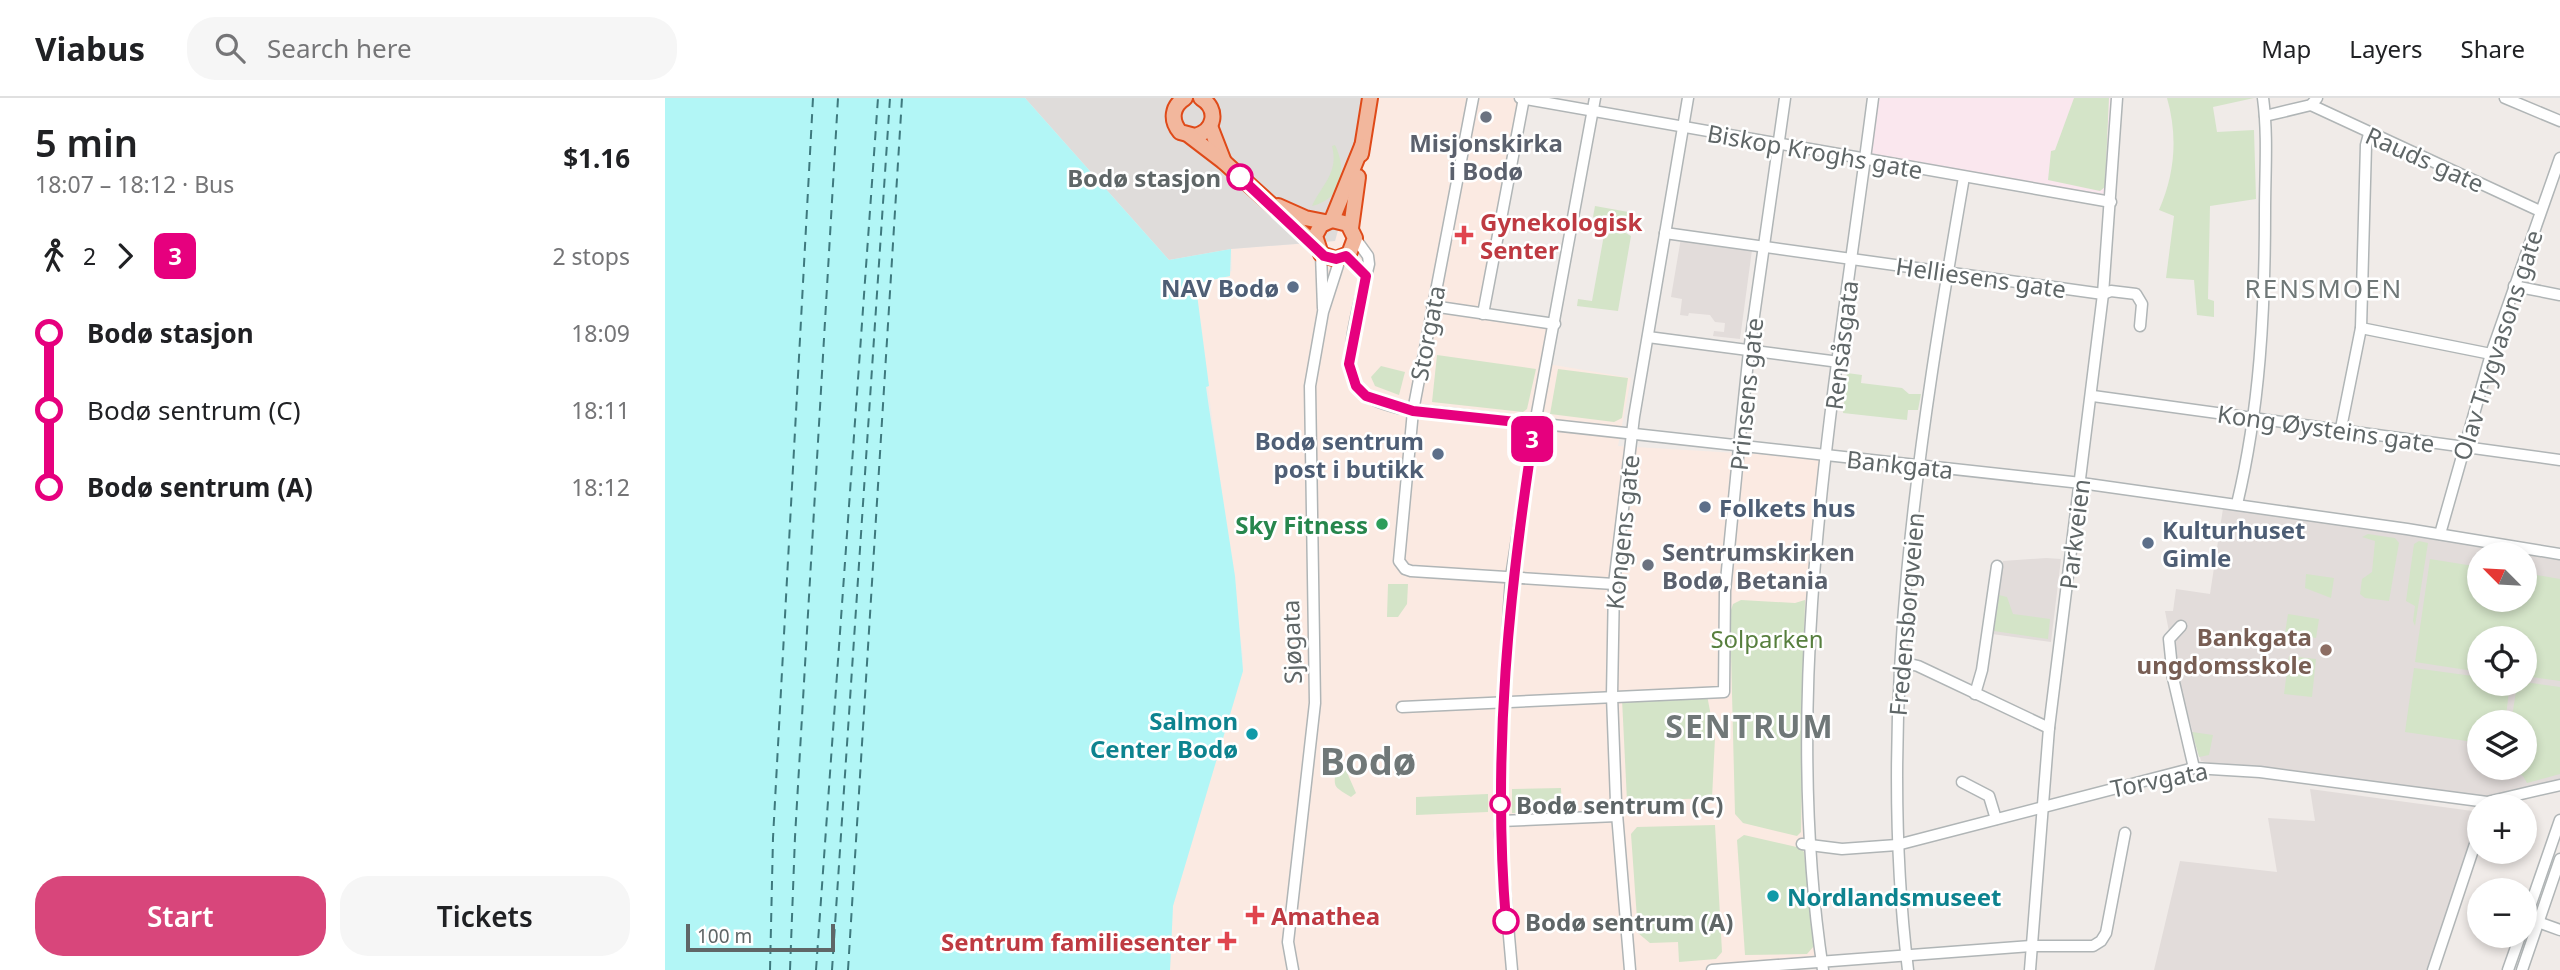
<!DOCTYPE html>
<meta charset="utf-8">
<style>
:root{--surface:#fff;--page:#f6f6f6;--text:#202124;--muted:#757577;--line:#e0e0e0;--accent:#d8467b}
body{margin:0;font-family:"Noto Sans",sans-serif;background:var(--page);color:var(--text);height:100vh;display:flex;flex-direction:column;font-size:26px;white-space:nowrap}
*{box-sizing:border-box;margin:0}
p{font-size:23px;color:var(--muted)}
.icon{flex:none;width:38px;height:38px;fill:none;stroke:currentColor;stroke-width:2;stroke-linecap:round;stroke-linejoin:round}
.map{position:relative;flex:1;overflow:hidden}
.details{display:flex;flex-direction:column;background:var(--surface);width:665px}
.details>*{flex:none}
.badge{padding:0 14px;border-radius:10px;font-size:24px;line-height:46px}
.needle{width:46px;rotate:294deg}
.controls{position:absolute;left:1802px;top:444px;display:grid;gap:14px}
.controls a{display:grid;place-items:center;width:70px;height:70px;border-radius:50%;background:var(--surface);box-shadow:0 4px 10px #0003;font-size:35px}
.scale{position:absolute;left:21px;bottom:18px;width:149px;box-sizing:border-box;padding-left:7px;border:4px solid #5f6667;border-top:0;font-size:19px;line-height:24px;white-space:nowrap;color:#5f6667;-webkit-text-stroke:5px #fff;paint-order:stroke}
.map>.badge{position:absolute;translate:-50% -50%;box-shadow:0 0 0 4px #fff}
.legs{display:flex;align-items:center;gap:10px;height:77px;padding:0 35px;font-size:23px}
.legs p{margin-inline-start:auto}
.headline{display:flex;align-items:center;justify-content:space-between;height:119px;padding:0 35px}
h1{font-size:38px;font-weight:600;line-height:52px}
.cta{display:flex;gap:14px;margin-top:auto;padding:14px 35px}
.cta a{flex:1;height:80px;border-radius:28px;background:var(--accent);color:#fff;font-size:28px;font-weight:600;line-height:80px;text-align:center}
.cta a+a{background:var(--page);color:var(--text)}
ul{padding:0 35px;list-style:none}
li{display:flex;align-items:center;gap:24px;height:77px;font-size:26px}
li i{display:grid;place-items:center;width:10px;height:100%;margin:0 9px;background:currentColor}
li i::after{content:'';width:18px;height:18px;margin:-9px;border:5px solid;border-radius:50%;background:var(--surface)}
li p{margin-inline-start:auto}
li:first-child i{background:linear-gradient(#0000 50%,currentColor 0)}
li:last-child i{background:linear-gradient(currentColor 50%,#0000 0)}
header{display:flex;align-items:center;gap:42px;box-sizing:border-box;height:98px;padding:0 35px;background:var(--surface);border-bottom:2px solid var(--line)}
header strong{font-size:33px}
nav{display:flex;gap:38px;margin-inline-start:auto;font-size:24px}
.search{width:490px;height:63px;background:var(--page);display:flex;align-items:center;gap:18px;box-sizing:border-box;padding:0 24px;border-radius:28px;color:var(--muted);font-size:26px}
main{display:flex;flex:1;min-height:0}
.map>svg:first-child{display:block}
</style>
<header>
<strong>Viabus</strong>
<div class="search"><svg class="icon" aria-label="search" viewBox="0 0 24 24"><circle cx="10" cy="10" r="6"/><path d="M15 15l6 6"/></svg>Search here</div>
<nav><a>Map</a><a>Layers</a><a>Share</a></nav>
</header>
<main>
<section class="details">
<div class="headline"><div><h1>5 min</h1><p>18:07 – 18:12 · Bus</p></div><b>$1.16</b></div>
<div class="legs"><svg class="icon" aria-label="walk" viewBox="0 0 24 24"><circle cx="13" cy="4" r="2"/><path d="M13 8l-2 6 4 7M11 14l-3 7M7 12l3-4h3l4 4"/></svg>2<svg class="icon" aria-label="forward" viewBox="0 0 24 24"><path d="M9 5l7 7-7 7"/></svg><b class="badge" style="background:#e6007e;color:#fff">3</b><p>2 stops</p></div>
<ul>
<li><i style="color:#e6007e"></i><b>Bodø stasjon</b><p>18:09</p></li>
<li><i style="color:#e6007e"></i><span>Bodø sentrum (C)</span><p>18:11</p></li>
<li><i style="color:#e6007e"></i><b>Bodø sentrum (A)</b><p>18:12</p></li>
</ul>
<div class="cta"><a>Start</a><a>Tickets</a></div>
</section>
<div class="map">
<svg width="1895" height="872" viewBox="0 0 1895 872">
<rect width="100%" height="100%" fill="#f0ebe8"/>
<!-- commercial -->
<polygon fill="#fbeae2" points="705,0 855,0 815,221 884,230 883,266 966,280 953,348 1159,360 1139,595 1157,864 1047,872 505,872 508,808 578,573 578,559 529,180 536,182 567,173 566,151 670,143"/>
<!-- industrial -->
<polygon fill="#dfdcda" points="360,0 705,0 697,48 670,143 566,151 504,162"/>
<!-- education -->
<g fill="#e2dcda" fill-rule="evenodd">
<polygon points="1016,140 1087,152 1075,241 1048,238 1049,233 1059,234 1060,225 1050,224 1045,217 1024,215 1023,218 1015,217 1017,201 1006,199"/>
<path d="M1559,404L1895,456V687L1822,704L1559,669L1536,663L1514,585L1500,513H1508L1511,491L1545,496ZM1815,457H1860V502H1815ZM1815,541H1860V586H1815ZM1815,625H1860V670H1815Z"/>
<polygon points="1381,460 1396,461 1386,544 1327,536 1338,463"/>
<polygon points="1645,691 1815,714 1764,872 1489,872 1515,763 1612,774 1603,720 1650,723"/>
</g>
<!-- medical -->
<polygon fill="#fae7ee" points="1206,0 1452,0 1441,96 1200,61"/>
<!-- green -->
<g fill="#d4e4c8">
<polygon points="1409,0 1444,0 1440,89 1435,93 1383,82 1386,53 1390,52"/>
<path d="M1502,0H1589L1548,9L1552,34L1589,32L1591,101L1545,108L1543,201L1549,203V219L1532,217L1529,182L1501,180L1509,118L1494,112C1510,76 1513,38 1502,0Z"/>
<path d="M670,47C682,71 678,101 647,108C657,86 674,75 667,48Z"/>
<polygon points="930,108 969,115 967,128 963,127 959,134 966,138 953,213 912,208 913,201 927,203 941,126 928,119"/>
<polygon points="772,257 871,271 862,311 858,314 767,304"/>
<polygon points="716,268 740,274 734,297 710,288 706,279"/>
<polygon points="893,271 963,280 957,320 949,324 885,316"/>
<polygon points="1182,275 1197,277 1196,285 1237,290 1244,296 1256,296 1253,312 1243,312 1242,322 1178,315"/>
<polygon points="1703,436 1730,440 1734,445 1724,503 1700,500 1695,496 1697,481 1707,474 1710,443 1697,439"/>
<polygon points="1754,443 1763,445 1750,528 1748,523 1750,508 1741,503 1749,446"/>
<polygon points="1765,461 1815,469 1815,502 1860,502 1860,475 1895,481 1895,583 1860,578 1860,541 1815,541 1815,574 1750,564"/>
<polygon points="1641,476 1669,480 1666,500 1640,490"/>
<polygon points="723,486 743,486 742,506 733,519 722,519"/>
<polygon points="1334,497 1342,499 1348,516 1385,521 1383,541 1329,533"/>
<polygon points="1076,502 1130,505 1140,502 1136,734 1132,738 1078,725 1070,716 1065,515 1068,506"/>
<polygon points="1623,516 1654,521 1651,540 1645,539 1642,551 1632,547 1633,537 1620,535"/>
<polygon points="1624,558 1651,561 1647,599 1619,596"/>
<polygon points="1749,570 1815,579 1815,586 1845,586 1840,625 1815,625 1815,645 1740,634"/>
<polygon points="1860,584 1895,589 1895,676 1862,685 1858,678 1841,670 1860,670 1860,625 1846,625 1852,587 1860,586"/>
<polygon points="1042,597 1050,640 1047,700 962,703 957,601"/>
<polygon points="1527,634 1548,637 1544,657 1534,659"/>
<path d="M671,666L680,670L691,695L686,699C667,687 669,691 671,666Z"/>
<polygon points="896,690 897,714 847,715 847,691"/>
<polygon points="823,696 823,714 751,717 751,699"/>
<polygon points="1050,727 1057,854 1051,861 1014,864 1013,844 985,845 973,835 966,736 972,729"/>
<polygon points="1079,737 1136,750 1139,754 1149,848 1142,856 1080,857 1072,742"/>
</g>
<!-- water -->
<polygon fill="#b2f6f6" points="0,0 360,0 504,162 566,151 565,178 534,185 534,180 530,181 544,288 541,289 544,310 570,478 578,573 508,808 505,872 0,872"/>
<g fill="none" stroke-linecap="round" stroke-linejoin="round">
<!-- ferry -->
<g stroke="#3e797e" stroke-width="2" stroke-dasharray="9 7" stroke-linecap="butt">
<polyline points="105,872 108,740 148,0"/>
<polyline points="125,872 130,739 173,0"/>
<polyline points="151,872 213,0"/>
<polyline points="167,872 225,0"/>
<polyline points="183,872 237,0"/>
</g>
<!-- minor casing -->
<g stroke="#b0b5b6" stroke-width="13">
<g id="minor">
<polyline points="808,0 748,313 734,463 740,471 746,473 949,486"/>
<polyline points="855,0 1446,104"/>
<polyline points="1840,0 1895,23"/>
<polyline points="1646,7 1875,113"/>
<polyline points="1600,18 1646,7 1652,0"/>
<polyline points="1000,135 1438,196 1446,193 1471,196 1477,206 1475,228"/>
<path d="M690,140L703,158L704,166C698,193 675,264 691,287C700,301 717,306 733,310L1416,385L1742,431L1895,456"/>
<polyline points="656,156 658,210"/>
<polyline points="682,158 701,178"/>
<polyline points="1849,188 1895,197"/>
<polyline points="767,208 890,226"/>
<polyline points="818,216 859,0"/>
<polyline points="1696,230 1826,256"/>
<polyline points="983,239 1174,264"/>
<polyline points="1428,298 1895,362"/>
<polyline points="1676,330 1696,230 1701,47 1704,36"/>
<path d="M1572,406C1595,310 1600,212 1600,113C1600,75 1603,37 1598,0"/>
<polyline points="1775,436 1826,256 1895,60"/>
<polyline points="1516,528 1504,541 1508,580 1529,670"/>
<polyline points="1236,564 1253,568 1384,630"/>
<polyline points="1310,596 1317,572 1332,468"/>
<polyline points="737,609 1059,594 1060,493 1074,349 1084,253 1120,0"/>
<polyline points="1297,684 1324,698 1331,721"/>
<polyline points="835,723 952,718"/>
<polyline points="1137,746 1177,751 1232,747 1529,670 1595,674 1822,704 1895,687"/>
<polyline points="1860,823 1895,722"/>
<polyline points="1873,824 1895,832"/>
<polyline points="628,872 623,844 650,605 645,288 658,214 675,161"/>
<polyline points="847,872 835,736 838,604 846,479 870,326 930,0"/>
<polyline points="965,872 951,704 947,598 949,486 969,319 1023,0"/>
<polyline points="1047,872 1366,848 1428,848 1436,843 1441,835 1460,735"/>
<path d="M1158,872C1114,581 1171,288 1208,0"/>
<path d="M1243,872C1211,608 1254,339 1299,79"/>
<polyline points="1365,872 1384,630 1438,196 1452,0"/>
<polyline points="1768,872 1815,731"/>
<polyline points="1843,872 1855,838"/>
<polyline points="1857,872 1895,761"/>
</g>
</g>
<!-- highway casing -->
<g stroke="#df4a19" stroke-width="18">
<g id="highway">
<path d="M520,0C507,8 505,22 515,34L530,38C550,33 554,11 536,0"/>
<polyline points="545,28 559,64"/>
<polyline points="525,38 559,64 651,147"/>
<polyline points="696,56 705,0"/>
<polyline points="613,108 640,120 660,124"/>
<polyline points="667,122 683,126 690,140 684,156 671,161 656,156 650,138 656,127 667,122 697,48"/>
<polyline points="686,130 693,79"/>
</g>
</g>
<!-- minor -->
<use href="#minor" stroke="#fff" stroke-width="10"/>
<!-- highway -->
<use href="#highway" stroke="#f2b79d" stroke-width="14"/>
</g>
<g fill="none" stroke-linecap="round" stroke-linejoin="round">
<!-- line-1 casing -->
<g stroke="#fff" stroke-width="16">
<path id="line-1" d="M575,79L659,158L671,161L681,158L701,178L684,266L691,288L701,298L748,313L870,326C844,491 827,656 841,823"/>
</g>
<!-- line-1 -->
<use href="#line-1" stroke="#e6007e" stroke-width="10"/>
</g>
<!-- markers -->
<g fill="#6b7280" stroke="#fff" stroke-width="2.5">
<circle cx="821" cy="19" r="7"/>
<circle cx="983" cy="467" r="7"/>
</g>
<g fill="#fff" stroke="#e6007e" stroke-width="3.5">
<circle cx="575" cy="79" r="12"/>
<circle cx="835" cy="706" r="9"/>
<circle cx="841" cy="823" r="12"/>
</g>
<g fill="#e0444e" stroke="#fff" stroke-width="2.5">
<path d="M795.5 126.5h7v7h7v7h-7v7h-7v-7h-7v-7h7z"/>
<path d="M586.5 806.5h7v7h7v7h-7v7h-7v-7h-7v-7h7z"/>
<path d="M558.5 832.5h7v7h7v7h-7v7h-7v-7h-7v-7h7z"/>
</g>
<g fill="#5c6f8a" stroke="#fff" stroke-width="2.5">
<circle cx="628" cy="189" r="7"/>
<circle cx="773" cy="356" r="7"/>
<circle cx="1040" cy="409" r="7"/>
<circle cx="1483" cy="445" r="7"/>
</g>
<circle fill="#2e9e5b" stroke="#fff" stroke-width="2.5" cx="717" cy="426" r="7"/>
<circle fill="#8d6e63" stroke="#fff" stroke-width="2.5" cx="1661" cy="552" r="7"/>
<g fill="#0f9aa8" stroke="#fff" stroke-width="2.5">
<circle cx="587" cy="636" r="7"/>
<circle cx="1108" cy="798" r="7"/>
</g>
<g text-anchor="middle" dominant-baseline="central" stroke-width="5" stroke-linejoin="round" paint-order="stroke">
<!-- worship labels -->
<g font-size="24" font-weight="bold" fill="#5b616d" stroke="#fff">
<text x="821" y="44">Misjonskirka<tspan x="821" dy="28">i Bodø</tspan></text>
<text x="997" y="453" text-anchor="start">Sentrumskirken<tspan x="997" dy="28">Bodø, Betania</tspan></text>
</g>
<!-- street labels -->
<g font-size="24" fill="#5f6667" stroke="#fff">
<text transform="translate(1150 53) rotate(10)">Biskop Kroghs gate</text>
<text transform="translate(1760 61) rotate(24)">Rauds gate</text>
<text transform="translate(1316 179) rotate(8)">Helliesens gate</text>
<text transform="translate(762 235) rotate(-79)">Storgata</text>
<text transform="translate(1176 247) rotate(-83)">Rensåsgata</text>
<text transform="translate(1832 247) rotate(-72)">Olav Trygvasons gate</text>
<text transform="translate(1081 296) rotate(-84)">Prinsens gate</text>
<text transform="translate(1661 330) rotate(8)">Kong Øysteins gate</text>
<text transform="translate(1235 366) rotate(6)">Bankgata</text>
<text transform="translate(957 434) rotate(-84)">Kongens gate</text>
<text transform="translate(1409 436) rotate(-83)">Parkveien</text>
<text transform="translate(1241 516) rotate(-85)">Fredensborgveien</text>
<text transform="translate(626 544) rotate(-92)">Sjøgata</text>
<text transform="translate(1494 681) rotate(-11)">Torvgata</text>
</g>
<!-- stop labels -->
<g font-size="24" font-weight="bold" fill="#5f6667" stroke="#fff" text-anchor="start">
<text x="556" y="79" text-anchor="end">Bodø stasjon</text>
<text x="851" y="706">Bodø sentrum (C)</text>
<text x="860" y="823">Bodø sentrum (A)</text>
</g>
<!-- health labels -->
<g font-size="24" font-weight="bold" fill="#be3a42" stroke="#fff" text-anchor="start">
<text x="815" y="123">Gynekologisk<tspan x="815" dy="28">Senter</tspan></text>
<text x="606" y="817">Amathea</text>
<text x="546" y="843" text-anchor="end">Sentrum familiesenter</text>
</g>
<!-- service labels -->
<g font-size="24" font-weight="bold" fill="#4e5e75" stroke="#fff" text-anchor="end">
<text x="614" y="189">NAV Bodø</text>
<text x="759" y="342">Bodø sentrum<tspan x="759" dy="28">post i butikk</tspan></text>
<text x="1054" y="409" text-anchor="start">Folkets hus</text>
<text x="1497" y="431" text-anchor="start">Kulturhuset<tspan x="1497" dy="28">Gimle</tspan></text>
</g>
<!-- leisure labels -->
<g font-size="24" font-weight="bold" fill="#27864d" stroke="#fff" text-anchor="end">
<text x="703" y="426">Sky Fitness</text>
</g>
<!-- education labels -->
<g font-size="24" font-weight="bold" fill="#785e54" stroke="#fff" text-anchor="end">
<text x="1647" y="538">Bankgata<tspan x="1647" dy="28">ungdomsskole</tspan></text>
</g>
<!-- park labels -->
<g font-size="24" fill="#577f3e" stroke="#fff">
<text x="1102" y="540">Solparken</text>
</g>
<!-- culture labels -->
<g font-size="24" font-weight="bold" fill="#0d838f" stroke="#fff" text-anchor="end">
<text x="573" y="622">Salmon<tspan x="573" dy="28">Center Bodø</tspan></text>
<text x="1122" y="798" text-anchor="start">Nordlandsmuseet</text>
</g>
<!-- neighbourhood labels -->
<g font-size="26" letter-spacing="2" fill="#707878" stroke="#fff">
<text x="1659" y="190">RENSMOEN</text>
</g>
<!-- district labels -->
<g font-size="32" font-weight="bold" letter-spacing="2" fill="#707878" stroke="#fff">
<text x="1085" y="627">SENTRUM</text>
</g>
<!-- town labels -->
<g font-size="38" font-weight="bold" fill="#707878" stroke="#fff">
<text x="703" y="662">Bodø</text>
</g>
</g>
</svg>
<div class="controls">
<a><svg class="needle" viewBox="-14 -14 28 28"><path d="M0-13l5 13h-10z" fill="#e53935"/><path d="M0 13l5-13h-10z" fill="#757577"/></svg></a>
<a><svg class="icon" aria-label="locate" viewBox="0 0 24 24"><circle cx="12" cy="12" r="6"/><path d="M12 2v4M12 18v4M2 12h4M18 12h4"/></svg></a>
<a><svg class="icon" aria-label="layers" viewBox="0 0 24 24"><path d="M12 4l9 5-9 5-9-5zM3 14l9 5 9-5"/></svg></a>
<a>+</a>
<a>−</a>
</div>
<div class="scale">100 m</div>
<b class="badge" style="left:867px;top:341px;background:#e6007e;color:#fff">3</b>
</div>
</main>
